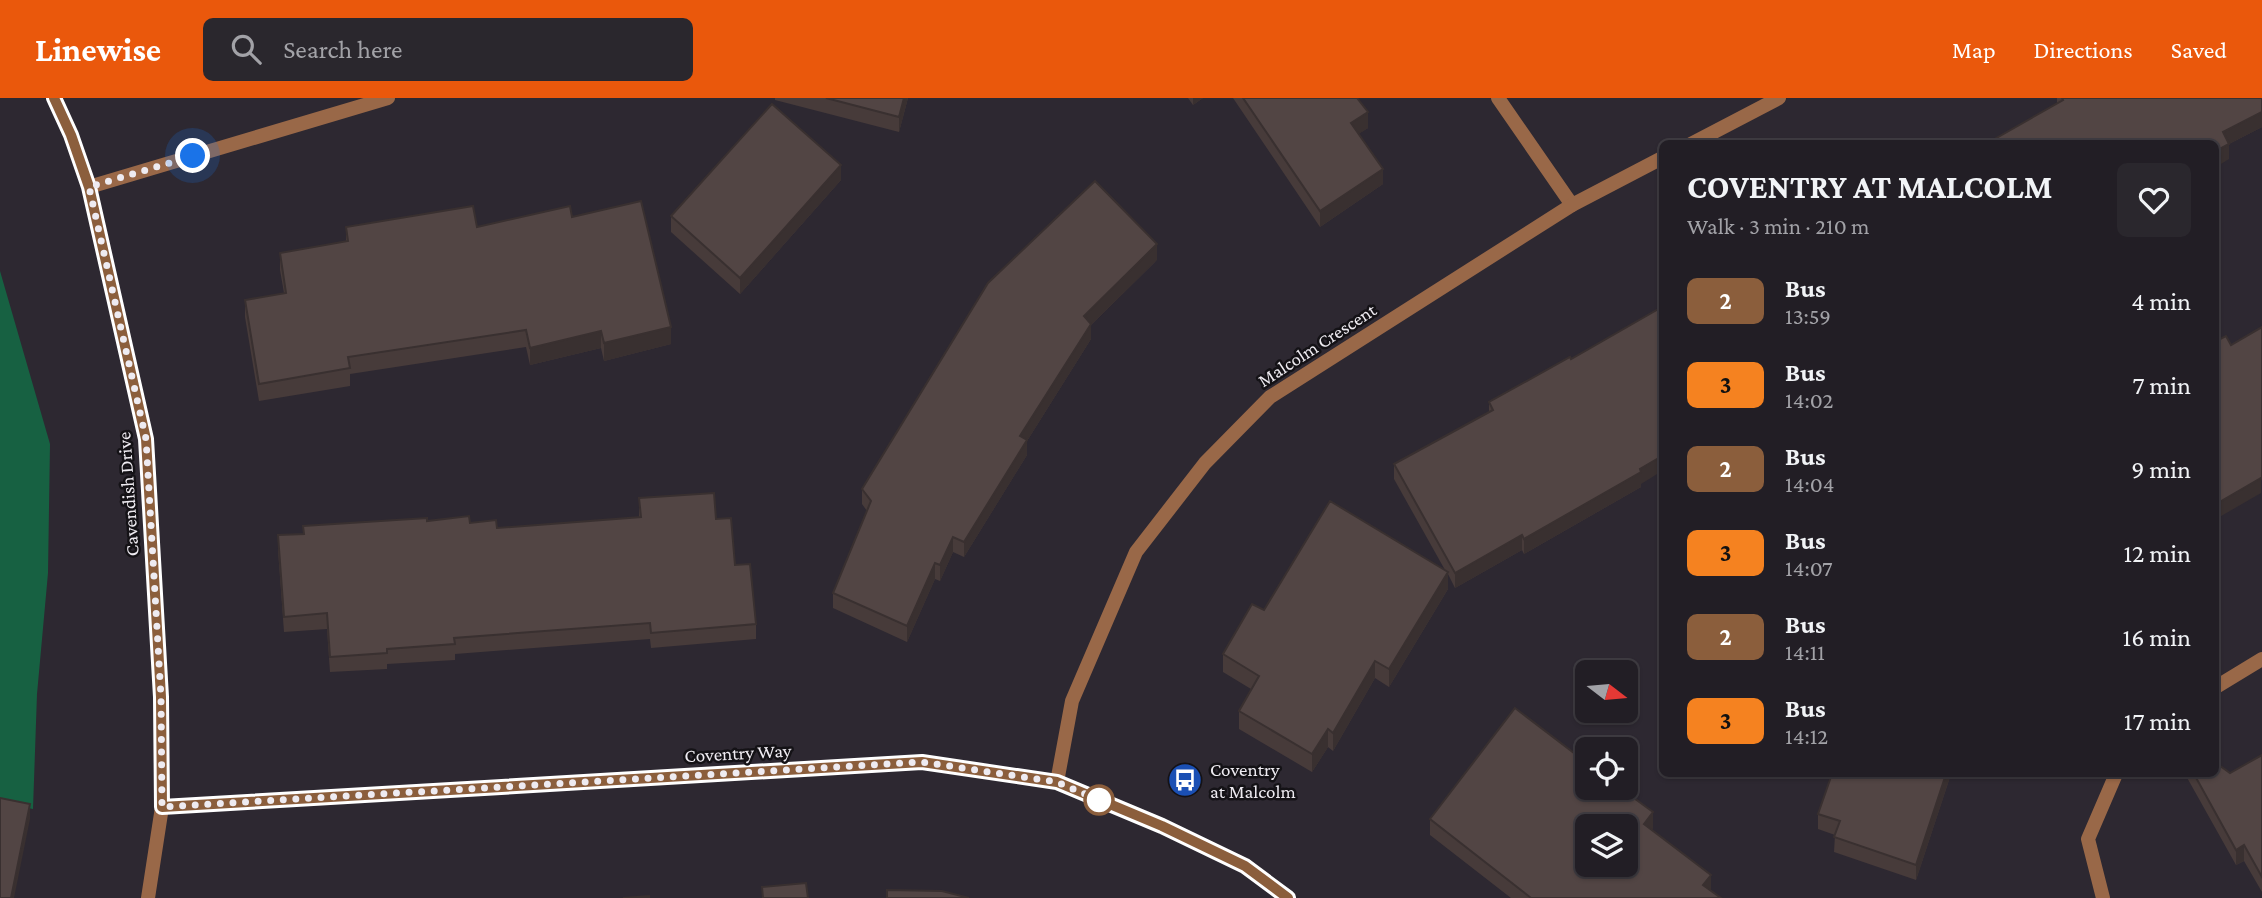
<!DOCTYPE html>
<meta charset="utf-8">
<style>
:root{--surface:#221e25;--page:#2a272d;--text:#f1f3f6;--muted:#a2a2a7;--line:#3f3c42;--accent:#ea580c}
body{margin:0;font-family:"Crimson Pro",serif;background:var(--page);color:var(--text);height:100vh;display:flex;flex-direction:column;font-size:26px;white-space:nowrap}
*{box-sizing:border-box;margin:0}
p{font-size:23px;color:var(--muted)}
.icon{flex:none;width:38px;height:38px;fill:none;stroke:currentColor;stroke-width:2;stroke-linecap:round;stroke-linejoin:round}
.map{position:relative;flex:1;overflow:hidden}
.panel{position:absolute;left:1659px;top:42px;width:560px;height:637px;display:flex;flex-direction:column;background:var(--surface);border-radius:10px;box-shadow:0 2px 5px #0004,0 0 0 2px var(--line)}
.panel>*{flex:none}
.badge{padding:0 14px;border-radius:10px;font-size:24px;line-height:46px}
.needle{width:46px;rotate:106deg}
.tools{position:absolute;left:1575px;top:562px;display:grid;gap:14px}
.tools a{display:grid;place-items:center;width:63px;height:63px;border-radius:10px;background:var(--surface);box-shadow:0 2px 5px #0004,0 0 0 2px var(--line);font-size:35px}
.you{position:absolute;width:35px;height:35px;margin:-18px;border:5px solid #fff;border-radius:50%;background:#1a73e8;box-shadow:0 0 0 10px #1a73e833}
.map>.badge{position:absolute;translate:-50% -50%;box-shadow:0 0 0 4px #fff}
.round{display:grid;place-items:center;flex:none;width:74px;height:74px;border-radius:10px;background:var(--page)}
.summary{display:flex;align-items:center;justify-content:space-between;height:119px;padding:0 28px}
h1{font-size:33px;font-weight:700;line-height:52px}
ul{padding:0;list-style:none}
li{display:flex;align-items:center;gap:21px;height:84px;padding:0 28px}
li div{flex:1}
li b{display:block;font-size:26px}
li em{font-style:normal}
li .badge{min-width:77px;font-weight:700;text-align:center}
header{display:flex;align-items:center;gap:42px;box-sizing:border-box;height:98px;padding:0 35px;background:var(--accent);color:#fff}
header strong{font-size:33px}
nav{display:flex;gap:38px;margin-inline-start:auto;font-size:24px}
.search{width:490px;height:63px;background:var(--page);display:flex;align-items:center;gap:18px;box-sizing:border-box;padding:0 24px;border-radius:10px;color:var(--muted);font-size:26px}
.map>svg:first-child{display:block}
</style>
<header>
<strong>Linewise</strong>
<div class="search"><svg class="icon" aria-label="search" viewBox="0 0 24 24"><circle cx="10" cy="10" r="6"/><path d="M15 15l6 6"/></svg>Search here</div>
<nav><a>Map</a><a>Directions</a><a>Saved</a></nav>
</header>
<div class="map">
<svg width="2262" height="800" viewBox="0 0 2262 800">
<rect width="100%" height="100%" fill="#2d2831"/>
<!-- green -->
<polygon fill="#176142" points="0,173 50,346 48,475 37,596 33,711 0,704"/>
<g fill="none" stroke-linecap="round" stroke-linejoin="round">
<!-- minor -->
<g stroke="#996848" stroke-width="14">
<polyline points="1498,0 1572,107"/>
<polyline points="1691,46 1779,0"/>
<polyline points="89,89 388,0"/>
<polyline points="2216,589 2262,561"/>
<polyline points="1057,684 1072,603 1136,454 1205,365 1270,299 1572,107 1662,60"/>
<polyline points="162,709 923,664 1057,684 1162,728 1245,768 1288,800"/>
<polyline points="2103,800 2088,741 2116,676"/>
</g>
<!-- tertiary -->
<polyline stroke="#996848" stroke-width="14" points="54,0 71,37 89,89 146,341 161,599 162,709 148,800"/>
</g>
<!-- wall -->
<g fill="#473b3a">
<polygon points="775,0 908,0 899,34 775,2"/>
<polygon points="1188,0 1203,0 1193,7"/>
<polygon points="1233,0 1357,0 1368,30 1358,36 1383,86 1320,129"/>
<polygon points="2057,0 2262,0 2262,29 2229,46 2229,61 2057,5"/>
<polygon points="841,82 740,196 671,134 671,118"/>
<polygon points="572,119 671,246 604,263 601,250 530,267 526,249 350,276 350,288 259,303 245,219 245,202 284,195 280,172 280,155 346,144 346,129 477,129"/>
<polygon points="1157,162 1091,227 1091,241 1027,343 1027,357 964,459 953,454 940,483 935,481 907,544 833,510 833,495 867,413 862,406 862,391"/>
<polygon points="1489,304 1641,386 1641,389 1524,456 1522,452 1455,490 1448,476 1448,491 1389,589 1375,580 1333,653 1328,649 1312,674 1239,631 1239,613 1251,591 1223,574 1223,556 1264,512 1445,472 1394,381 1394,366 1489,315"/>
<polygon points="639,400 716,421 735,467 756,526 756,541 651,550 650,541 455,556 455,562 387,566 387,571 330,574 327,531 284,534 278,452 278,437 303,436 303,428 427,423 497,430 639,419"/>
<polygon points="2262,657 2262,794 2244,763 2236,767 2185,676 2230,675"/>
<polygon points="1832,676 1951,676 1916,782 1834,754 1835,737 1818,731 1818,716"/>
<polygon points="1430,721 1653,730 1651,732 1711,792 1721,800 1511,800 1430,737"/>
</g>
<!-- shaded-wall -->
<g fill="#393030">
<polygon points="904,0 908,0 899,34 899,19"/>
<polygon points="1193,0 1203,0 1193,7"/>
<polygon points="1368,14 1368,30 1351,41 1351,25"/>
<polygon points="2262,14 2262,29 2229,46 2229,61 2216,69 2216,53 2223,34"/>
<polygon points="841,67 841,82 740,196 740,180"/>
<polygon points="1383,71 1383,86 1320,129 1320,113"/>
<polygon points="1157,146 1157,162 1091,227 1091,241 1027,343 1027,357 964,459 964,444 1084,218"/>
<polygon points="671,229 671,246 604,263 604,245"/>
<polygon points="601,233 601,250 530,267 530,250"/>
<polygon points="1662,358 1662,373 1641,386 1641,389 1524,456 1524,441"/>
<polygon points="2261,380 2261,395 2216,421 2216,406"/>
<polygon points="1522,437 1522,452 1455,490 1455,475"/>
<polygon points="953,439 953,454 940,483 940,467"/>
<polygon points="935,465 935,481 907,544 907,528"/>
<polygon points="1448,474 1448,491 1389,589 1389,571"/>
<polygon points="1375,563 1375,580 1333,653 1333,635"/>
<polygon points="1328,631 1328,649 1312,674 1312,656"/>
<polygon points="1946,676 1951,676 1916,782 1916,767"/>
<polygon points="30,706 30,721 14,800 11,800"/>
<polygon points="1653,714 1653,730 1644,741 1644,726"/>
<polygon points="2244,747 2244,763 2236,767 2236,752"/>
<polygon points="1711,777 1711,792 1705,800 1703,787"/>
</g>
<!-- building -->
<g fill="#524544" stroke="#393030" stroke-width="2" fill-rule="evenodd">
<polygon points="826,0 904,0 899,19"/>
<polygon points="1243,0 1357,0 1368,14 1351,25 1383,71 1320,113"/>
<polygon points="2062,0 2262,0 2262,14 2223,34 2229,46 2216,53 2216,46 1986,46 2063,2"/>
<polygon points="772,6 841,67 740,180 671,118"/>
<polygon points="1095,83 1157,146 1084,218 1091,226 1020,338 1027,342 964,444 953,439 940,467 935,465 907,528 833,495 871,403 862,391 988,185"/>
<polygon points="641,103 671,229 604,245 601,233 530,250 526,232 348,259 350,270 259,286 245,202 286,195 280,155 348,143 346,129 473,108 477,129 570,108 572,119"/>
<polygon points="1662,209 1662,358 1640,371 1641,374 1524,441 1522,437 1455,475 1394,366 1493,312 1489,304 1570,259 1571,261"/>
<polygon points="2262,229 2262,381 2261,380 2216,406 2216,243 2226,238 2231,247"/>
<polygon points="714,395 716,421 731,420 735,467 750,466 756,526 651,535 650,525 454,540 455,546 387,551 387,555 330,559 327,515 284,519 278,437 304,436 303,428 427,420 427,423 469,418 470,425 496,422 497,430 641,419 639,400"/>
<polygon points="1330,403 1448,474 1389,571 1375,563 1333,635 1328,631 1312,656 1239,613 1259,578 1223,556 1252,506 1264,512"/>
<path d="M1515,610L1587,665V690H1620L1653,714L1644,726L1711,777L1703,787L1721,800H1531L1430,721ZM1587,728H1626V766H1587Z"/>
<polygon points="2262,657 2262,779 2244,747 2236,752 2194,676 2216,676 2216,665 2230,675"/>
<polygon points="1832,676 1946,676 1916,767 1834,739 1840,723 1818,716"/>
<polygon points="0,700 30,706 11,800 0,800"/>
<polygon points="806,785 808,800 763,800 762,789"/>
<polygon points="887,792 942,793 969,800 887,800"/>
<polygon points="649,798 649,800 623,800"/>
</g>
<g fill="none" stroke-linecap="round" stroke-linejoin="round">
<!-- line casing -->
<g stroke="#fff" stroke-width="16">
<polyline id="line" points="54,0 71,37 89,89 146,341 161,599 162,709 922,664 1057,684 1162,728 1245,768 1288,800"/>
</g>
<!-- line -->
<use href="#line" stroke="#8b5e3c" stroke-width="10"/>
<!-- walk -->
<polyline stroke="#eeebf1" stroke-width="7" stroke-dasharray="0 12.6" points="193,58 89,89 146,341 161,599 162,709 922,664 1057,684 1099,702"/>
</g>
<!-- icons -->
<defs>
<g id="bus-disc" transform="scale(1.75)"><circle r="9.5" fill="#1a4fb4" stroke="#141216"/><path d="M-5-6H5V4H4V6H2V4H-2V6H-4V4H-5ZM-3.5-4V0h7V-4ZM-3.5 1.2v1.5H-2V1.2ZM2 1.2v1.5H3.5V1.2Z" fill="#fff"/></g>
</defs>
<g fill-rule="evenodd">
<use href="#bus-disc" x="1185" y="682"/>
</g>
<!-- markers -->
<circle fill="#fff" stroke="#8b5e3c" stroke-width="3.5" cx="1099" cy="702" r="14"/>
<g text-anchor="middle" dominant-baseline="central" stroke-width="5" stroke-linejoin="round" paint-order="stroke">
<!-- street labels -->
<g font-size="19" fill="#eeebf1" stroke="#141216">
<text transform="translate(1317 247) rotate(-33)">Malcolm Crescent</text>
<text transform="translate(128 396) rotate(-94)">Cavendish Drive</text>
<text transform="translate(738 655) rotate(-3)">Coventry Way</text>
</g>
<!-- poi labels -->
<g font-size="19" fill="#eeebf1" stroke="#141216" text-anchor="start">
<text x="1210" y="671">Coventry<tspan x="1210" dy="22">at Malcolm</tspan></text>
</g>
</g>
</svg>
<div class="tools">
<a><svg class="needle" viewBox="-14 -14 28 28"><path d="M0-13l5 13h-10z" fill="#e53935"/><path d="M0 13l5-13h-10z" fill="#a2a2a7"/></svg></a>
<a><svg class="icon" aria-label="locate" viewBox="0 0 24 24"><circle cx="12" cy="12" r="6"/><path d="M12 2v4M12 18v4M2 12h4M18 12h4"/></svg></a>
<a><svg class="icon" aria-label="layers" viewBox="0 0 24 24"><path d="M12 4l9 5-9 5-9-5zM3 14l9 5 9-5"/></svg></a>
</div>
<div class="you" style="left:193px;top:58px"></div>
<section class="panel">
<div class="summary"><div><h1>COVENTRY AT MALCOLM</h1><p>Walk · 3 min · 210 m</p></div><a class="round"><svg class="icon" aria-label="heart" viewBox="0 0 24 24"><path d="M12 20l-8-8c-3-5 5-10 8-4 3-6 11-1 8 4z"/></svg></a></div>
<ul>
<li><span class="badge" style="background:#8b5e3c;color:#fff">2</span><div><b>Bus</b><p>13:59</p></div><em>4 min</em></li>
<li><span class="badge" style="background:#f58220;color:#111">3</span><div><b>Bus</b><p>14:02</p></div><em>7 min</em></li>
<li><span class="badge" style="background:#8b5e3c;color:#fff">2</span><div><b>Bus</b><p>14:04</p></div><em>9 min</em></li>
<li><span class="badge" style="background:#f58220;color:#111">3</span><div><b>Bus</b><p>14:07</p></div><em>12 min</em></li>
<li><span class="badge" style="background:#8b5e3c;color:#fff">2</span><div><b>Bus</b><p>14:11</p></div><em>16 min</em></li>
<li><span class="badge" style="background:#f58220;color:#111">3</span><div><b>Bus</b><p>14:12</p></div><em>17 min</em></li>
</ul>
</section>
</div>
